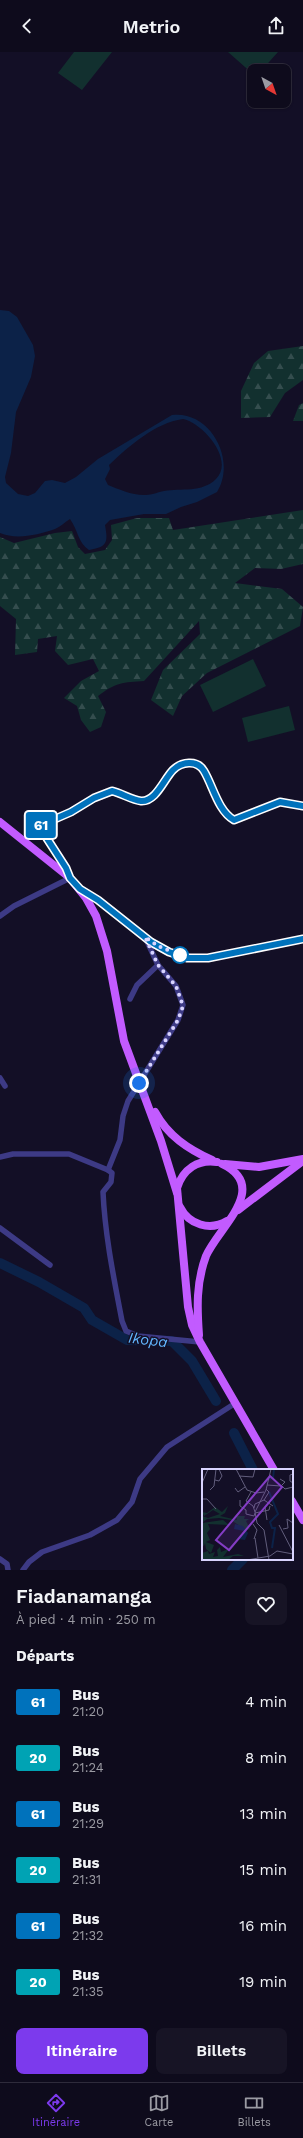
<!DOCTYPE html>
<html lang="fr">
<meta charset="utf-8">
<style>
:root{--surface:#0e0b1c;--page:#171425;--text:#f1f3f6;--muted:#9b9ba3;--line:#2e2b3b;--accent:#7c3aed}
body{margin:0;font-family:"Work Sans",sans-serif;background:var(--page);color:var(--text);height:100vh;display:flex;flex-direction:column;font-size:15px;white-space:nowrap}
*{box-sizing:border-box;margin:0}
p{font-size:13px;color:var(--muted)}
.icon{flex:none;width:22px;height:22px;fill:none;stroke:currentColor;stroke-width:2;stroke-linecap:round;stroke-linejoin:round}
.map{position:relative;height:1518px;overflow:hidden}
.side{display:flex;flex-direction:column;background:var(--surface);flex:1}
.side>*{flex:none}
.badge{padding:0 8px;border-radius:3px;font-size:14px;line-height:26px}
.needle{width:26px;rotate:140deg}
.fabs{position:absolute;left:247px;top:12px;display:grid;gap:8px}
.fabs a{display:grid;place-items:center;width:44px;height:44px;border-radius:8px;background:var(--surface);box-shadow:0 1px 3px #0004,0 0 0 1px var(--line);font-size:20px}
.you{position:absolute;width:20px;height:20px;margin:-10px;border:3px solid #fff;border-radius:50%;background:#1a73e8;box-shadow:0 0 0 6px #1a73e833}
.map>.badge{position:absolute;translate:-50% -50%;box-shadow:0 0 0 2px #fff}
h2{padding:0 16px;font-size:15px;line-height:36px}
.round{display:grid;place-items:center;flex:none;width:42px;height:42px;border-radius:8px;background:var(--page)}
.overview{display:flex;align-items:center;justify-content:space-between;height:68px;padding:0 16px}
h1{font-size:19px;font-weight:600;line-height:30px}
.primary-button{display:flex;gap:8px;margin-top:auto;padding:8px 16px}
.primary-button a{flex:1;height:46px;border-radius:8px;background:var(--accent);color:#fff;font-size:16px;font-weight:600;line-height:46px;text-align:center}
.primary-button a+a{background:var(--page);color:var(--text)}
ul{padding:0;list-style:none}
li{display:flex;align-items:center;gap:12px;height:56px;padding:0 16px}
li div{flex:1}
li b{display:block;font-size:15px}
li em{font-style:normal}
li .badge{min-width:44px;font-weight:700;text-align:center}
header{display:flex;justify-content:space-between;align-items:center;height:52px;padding:0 16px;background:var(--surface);font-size:18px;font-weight:600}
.dock{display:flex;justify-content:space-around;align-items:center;height:56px;border-top:1px solid var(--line);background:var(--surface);font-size:11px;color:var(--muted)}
.dock a{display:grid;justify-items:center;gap:2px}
.dock .current{color:var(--accent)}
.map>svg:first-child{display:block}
</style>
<header><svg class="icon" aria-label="back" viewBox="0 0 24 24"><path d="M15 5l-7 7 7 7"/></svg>Metrio<svg class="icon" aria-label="share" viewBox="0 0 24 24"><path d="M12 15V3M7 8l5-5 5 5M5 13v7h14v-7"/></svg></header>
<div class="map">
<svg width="303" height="1518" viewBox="0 0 303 1518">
<defs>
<pattern id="forest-firs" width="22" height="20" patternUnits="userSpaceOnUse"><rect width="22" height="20" fill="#12302f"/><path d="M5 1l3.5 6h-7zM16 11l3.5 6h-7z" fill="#344d4e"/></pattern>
</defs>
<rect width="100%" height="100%" fill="#130f26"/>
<!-- green -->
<g fill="#12302f">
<polygon points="74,0 112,0 82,38 58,21"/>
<polygon points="228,0 278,0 261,19 254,19 254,23"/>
<polygon points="253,607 266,634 213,660 200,633"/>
<polygon points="289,654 295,678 248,690 242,666"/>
</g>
<!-- forest -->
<g fill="url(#forest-firs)">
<polygon points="303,294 303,328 285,341 270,365 241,366 241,339 254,311 268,299"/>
<polygon points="303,351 303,369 293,369 299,353"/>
<path d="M303,458V512L281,517L255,516L235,531L282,537L303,555L300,574L207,621L182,644L173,664L151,648L163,618L200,582L199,569L144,629C123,630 115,631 98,644L106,660L101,675L90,680L81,668L77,654L64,646L81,629L99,619L93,607L68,613L55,599L57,584L38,587L37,600L15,603L16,567L0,554V485L14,491L55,481L72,479L78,495L85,502L105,498L112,488L111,473L137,466H169L173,478Z"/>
</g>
<!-- water -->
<path fill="#0c2248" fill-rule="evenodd" d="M0,258L9,259L17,265L33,293L35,304L31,325L16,360L11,401L5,425L6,431L18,442L28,444L35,441L45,429L52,428L65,431L76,425L98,407L172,363C210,358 237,408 217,440L197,450L181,455L166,462H144L110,468L105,473C108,490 108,495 89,498C78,491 78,478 70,467C65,470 60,475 55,477C38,483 16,488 0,481ZM183,367C203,371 235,408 216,427C202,441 181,436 164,439C158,440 152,443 146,443C134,444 118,437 108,433L105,427L110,417L109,413C129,394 155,371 183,367Z"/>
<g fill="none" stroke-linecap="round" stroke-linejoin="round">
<!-- river -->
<g stroke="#0c2248" stroke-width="10">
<polyline points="0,1211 39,1230 84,1256 92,1268 127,1288 172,1289 192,1309 216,1349"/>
<polyline points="234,1381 253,1418"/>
<polyline points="232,1518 243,1507"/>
</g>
<!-- street -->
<g stroke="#3d3a85" stroke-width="5.5">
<path d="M82,838C110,854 131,878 158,894C201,920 257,893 303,887"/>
<path d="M0,864L14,854L70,826L66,816L39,774L71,760L94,746L112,739C137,747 146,758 163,730C170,717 193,700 204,719C214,734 217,759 234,768L280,750L303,754"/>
<polyline points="130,947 137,933 158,913"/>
<polyline points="0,1026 5,1034"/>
<polyline points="0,1105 13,1102 69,1102 108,1118 120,1088 123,1064 128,1049 178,968 183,953 176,934 158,913 145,885"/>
<path d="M108,1118L112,1121L111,1130L103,1140C105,1184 114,1227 122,1269L126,1279L138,1284L200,1290"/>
<polyline points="0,1176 50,1213"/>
<polyline points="0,1507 7,1512 8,1518"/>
<polyline points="23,1518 29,1510 42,1500 90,1483 117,1468 132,1450 140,1427 167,1395 234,1352"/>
</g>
<!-- primary -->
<g stroke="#c25bff" stroke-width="8">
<polyline points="0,770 70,826 86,846 96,864 107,899 124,989 161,1089 177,1141"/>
<path d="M155,1060C168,1084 188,1097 212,1108"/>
<path d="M217,1110C198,1107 183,1117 177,1136L188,1255L192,1273L200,1290L274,1418"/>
<polyline points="225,1112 259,1115 303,1107"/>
<path d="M180,1155C189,1173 210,1179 227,1169"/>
<polyline points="238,1158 300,1111"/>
<path d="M199,1283C197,1256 196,1231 206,1204C218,1176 271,1135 222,1112"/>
<polyline points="292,1449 303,1468"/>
</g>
</g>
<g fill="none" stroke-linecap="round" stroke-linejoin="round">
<!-- line casing -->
<g stroke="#fff" stroke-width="9">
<path id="line" d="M303,754L280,750L234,768C218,759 213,734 204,719C197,707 181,710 173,718C164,727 156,750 141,749C132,748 121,741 112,739L94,746L71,760L39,774L66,816L70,826L80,837L98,848L151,890L169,900L187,906H208L303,887"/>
</g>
<!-- line -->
<use href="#line" stroke="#0072bc" stroke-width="6"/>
<!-- walk -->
<polyline stroke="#d9d4ff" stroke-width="4" stroke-dasharray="0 7.2" points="139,1031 178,968 183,954 176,934 158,913 145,885 158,894 180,903"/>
</g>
<!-- markers -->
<circle fill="#fff" stroke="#0072bc" stroke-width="2" cx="180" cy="903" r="8"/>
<g text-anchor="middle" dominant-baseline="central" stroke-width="3" stroke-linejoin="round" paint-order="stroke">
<!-- water labels -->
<g font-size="15" font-style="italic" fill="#62b6ff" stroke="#130f26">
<text transform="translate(148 1288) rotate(7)">Ikopa</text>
</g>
</g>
<!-- overview -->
<g transform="translate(202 1417)">
<rect width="91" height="91" fill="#130f26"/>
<path d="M26,37L23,44L18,47L35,51L34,47H43L42,50H47L44,52L48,60L44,61L29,51L17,49L5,50L0,54V47L6,49L18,45L11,41L2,47L0,43L5,44L13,38L20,43ZM21,51L27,56L6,55L8,60L5,64L8,71L4,73L12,76L9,84L4,80L3,74L2,77L0,76V54ZM18,78L19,83L27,80L21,88L36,85L42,87H31L26,91H0V84L6,82L7,85L13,83L11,88L16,87L15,81Z" fill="#12302f"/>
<path d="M33,55L41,57L46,64L43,71L36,70L42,62L32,60Z" fill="#0c2248"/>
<path fill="none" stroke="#0c2248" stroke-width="2" d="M67,10L71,9L72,0M67,23L76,45L68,53L70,59H73L70,79"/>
<path fill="none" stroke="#625e7d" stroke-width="1" d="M34,0L45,21L54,24L62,23M91,5L88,6V12L91,14M37,7L51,8L53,0M13,11L17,12L20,7L17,0M0,14L6,0M65,16L79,17L83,13L78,10M80,17L83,20L91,18M33,19L36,23L43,18M8,21L12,17L14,0M49,23L44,32L51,37L53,43M0,30H5L14,40M38,31V37L44,41V45L52,47L53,44L67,41L68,37M62,31L67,23L64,20M63,38L65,51M52,39L53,35L62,31L71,37M51,55L55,61L52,70M77,56L91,83M81,60L86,59L85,50L91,54M53,69L56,89M45,91L68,87L75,82L91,85M67,91L62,61L55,54L53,43L64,21L69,0"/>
<path fill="#843dc5" fill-opacity="0.15" stroke="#843dc5" stroke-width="2" d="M68,7L80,18L27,81L14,71Z"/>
<rect width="91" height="91" fill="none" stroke="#d9d4ff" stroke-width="2"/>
</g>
</svg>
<div class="fabs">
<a><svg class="needle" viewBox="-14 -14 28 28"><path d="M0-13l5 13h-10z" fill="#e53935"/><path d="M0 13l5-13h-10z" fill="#9b9ba3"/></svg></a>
</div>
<div class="you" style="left:139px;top:1031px"></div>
<b class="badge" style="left:41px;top:773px;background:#0072bc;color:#fff">61</b>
</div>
<section class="side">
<div class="overview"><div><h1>Fiadanamanga</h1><p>À pied · 4 min · 250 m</p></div><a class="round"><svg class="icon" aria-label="heart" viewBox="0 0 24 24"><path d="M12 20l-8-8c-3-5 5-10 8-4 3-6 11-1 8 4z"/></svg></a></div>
<h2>Départs</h2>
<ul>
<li><span class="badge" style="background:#0072bc;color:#fff">61</span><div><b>Bus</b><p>21:20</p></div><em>4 min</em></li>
<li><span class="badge" style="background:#00a3b4;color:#fff">20</span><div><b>Bus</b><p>21:24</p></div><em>8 min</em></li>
<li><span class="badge" style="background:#0072bc;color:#fff">61</span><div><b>Bus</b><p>21:29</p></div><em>13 min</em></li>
<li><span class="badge" style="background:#00a3b4;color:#fff">20</span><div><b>Bus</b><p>21:31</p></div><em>15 min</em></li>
<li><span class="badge" style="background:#0072bc;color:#fff">61</span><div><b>Bus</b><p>21:32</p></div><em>16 min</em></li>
<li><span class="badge" style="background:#00a3b4;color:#fff">20</span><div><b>Bus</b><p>21:35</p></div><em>19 min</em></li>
</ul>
<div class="primary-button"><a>Itinéraire</a><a>Billets</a></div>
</section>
<nav class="dock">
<a class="current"><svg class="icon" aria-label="directions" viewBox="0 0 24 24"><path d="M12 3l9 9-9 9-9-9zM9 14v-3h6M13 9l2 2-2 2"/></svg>Itinéraire</a>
<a><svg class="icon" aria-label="map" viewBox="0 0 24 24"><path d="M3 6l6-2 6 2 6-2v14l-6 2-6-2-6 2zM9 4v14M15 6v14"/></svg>Carte</a>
<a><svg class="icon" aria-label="tickets" viewBox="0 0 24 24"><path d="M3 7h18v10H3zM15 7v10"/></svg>Billets</a>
</nav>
